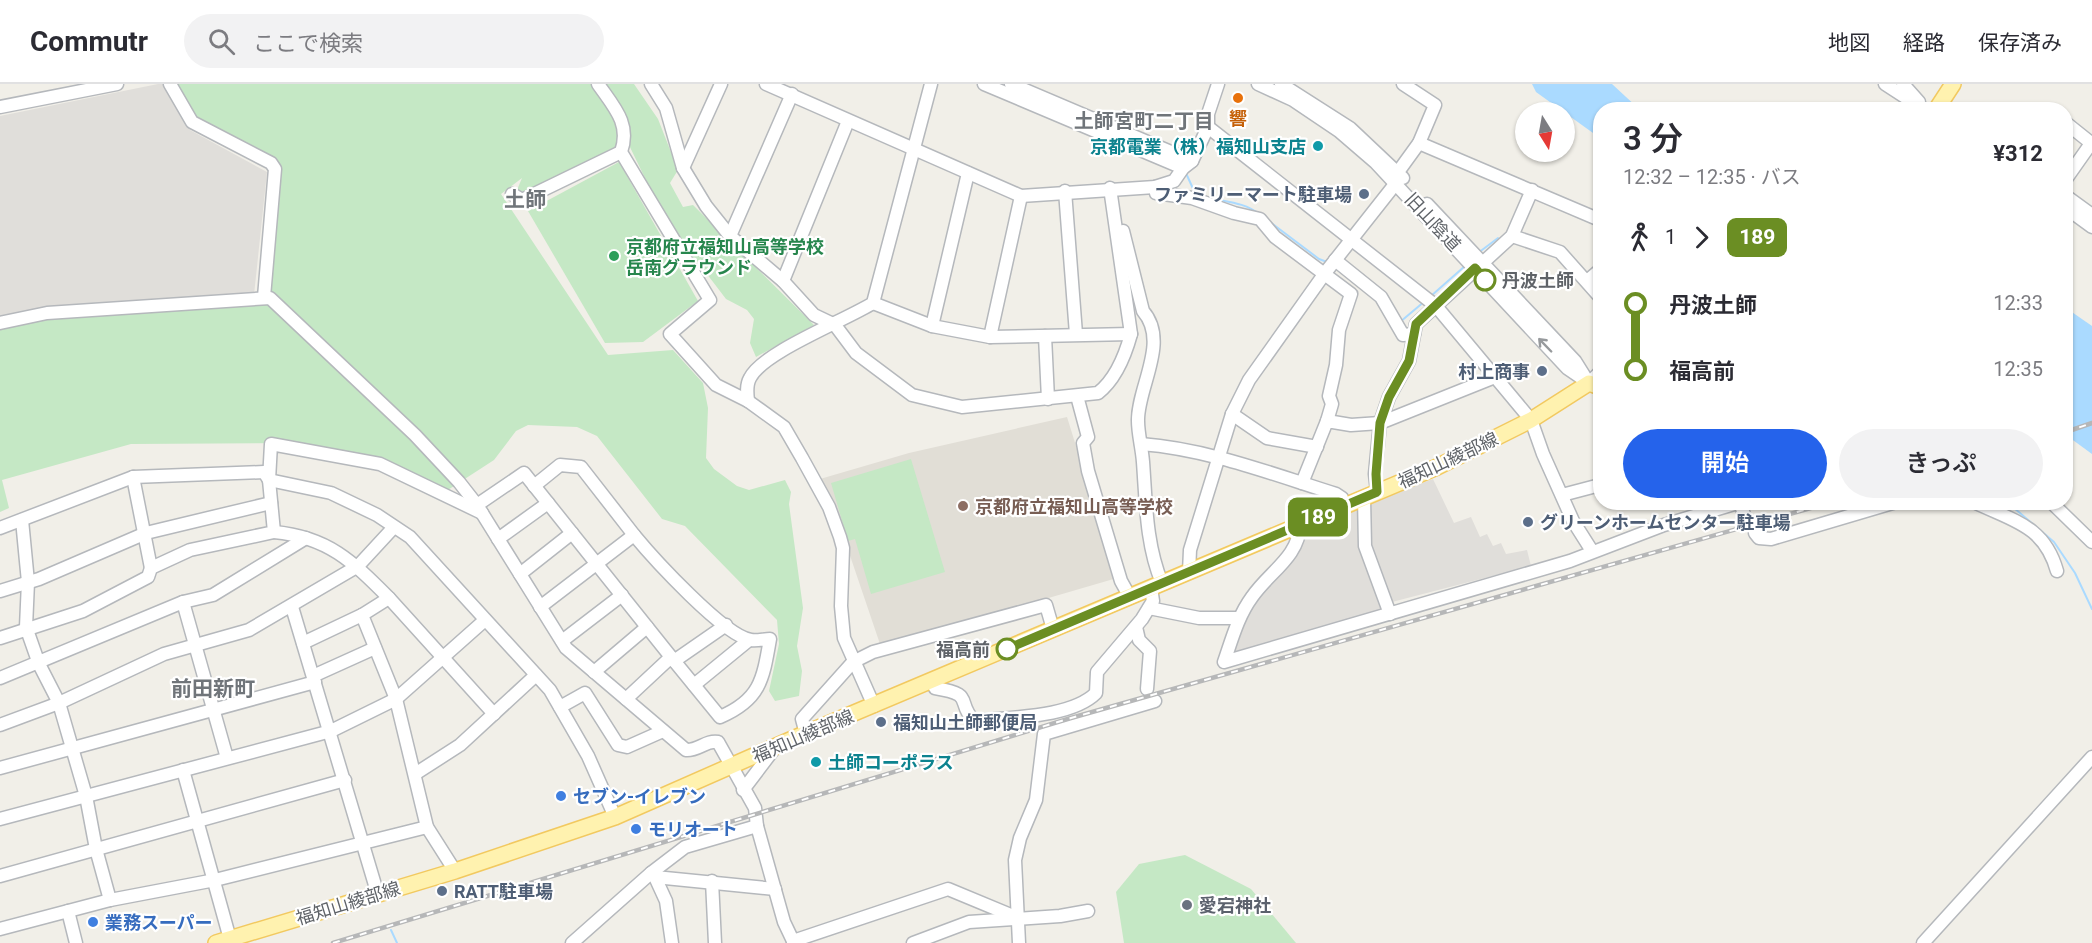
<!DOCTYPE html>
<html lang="ja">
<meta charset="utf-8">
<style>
:root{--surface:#fff;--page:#f2f2f3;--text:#2b2b33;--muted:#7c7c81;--line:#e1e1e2;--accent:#2563eb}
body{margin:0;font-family:Roboto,"Noto Sans JP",sans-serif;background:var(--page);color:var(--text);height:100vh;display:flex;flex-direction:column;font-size:22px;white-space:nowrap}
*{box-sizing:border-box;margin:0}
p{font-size:20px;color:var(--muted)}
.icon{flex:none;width:33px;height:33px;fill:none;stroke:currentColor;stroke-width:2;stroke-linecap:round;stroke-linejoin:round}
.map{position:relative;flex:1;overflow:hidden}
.sheet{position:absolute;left:1593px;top:18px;width:480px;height:408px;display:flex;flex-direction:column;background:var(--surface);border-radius:24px;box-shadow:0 2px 4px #0004}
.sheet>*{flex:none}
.badge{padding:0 12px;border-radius:9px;font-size:21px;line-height:39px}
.needle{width:39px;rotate:169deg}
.fabs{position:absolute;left:1515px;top:18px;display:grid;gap:12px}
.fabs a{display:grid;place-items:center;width:60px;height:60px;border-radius:50%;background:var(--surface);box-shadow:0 2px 4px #0004;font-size:30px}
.map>.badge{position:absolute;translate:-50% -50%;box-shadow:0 0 0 3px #fff}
.legs{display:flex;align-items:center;gap:9px;height:66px;padding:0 30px;font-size:20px}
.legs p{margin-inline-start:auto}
.headline{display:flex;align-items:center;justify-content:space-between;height:102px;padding:0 30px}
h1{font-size:33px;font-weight:600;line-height:45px}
.cta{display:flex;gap:12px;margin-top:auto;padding:12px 30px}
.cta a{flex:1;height:69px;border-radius:36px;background:var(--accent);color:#fff;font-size:24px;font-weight:600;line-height:69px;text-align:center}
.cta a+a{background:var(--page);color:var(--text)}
ul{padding:0 30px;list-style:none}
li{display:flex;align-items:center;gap:21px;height:66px;font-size:22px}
li i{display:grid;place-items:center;width:9px;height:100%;margin:0 8px;background:currentColor}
li i::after{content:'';width:15px;height:15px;margin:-8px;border:4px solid;border-radius:50%;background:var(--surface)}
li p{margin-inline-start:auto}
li:first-child i{background:linear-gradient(#0000 50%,currentColor 0)}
li:last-child i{background:linear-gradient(currentColor 50%,#0000 0)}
header{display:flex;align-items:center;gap:36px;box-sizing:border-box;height:84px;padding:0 30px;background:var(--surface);border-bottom:2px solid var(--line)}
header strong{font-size:28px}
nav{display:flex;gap:33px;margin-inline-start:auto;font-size:21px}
.search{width:420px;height:54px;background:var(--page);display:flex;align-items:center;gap:15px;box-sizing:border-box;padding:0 21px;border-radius:33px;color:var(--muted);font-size:22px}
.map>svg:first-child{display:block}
</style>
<header>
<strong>Commutr</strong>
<div class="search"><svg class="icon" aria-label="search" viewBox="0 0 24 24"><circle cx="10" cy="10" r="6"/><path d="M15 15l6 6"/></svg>ここで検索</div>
<nav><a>地図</a><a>経路</a><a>保存済み</a></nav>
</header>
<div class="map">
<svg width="2092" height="859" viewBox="0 0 2092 859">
<rect width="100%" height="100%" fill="#f1efe8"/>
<!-- industrial -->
<g fill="#e0deda">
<polygon points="158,0 166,0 190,46 267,88 254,211 0,234 0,32"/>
<polygon points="1433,395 1454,439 1471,433 1480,453 1487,450 1493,462 1501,459 1506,470 1527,466 1531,482 1392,518 1372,463 1368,419"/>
<polygon points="1358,424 1362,460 1381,527 1232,573 1236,535 1303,445"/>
</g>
<!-- education -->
<polygon fill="#e1ded6" points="1067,333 1117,494 881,563 842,448 820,395 909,369"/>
<!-- green -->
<g fill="#c5e8c5">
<polygon points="172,0 634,0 658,35 678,86 670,99 683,123 693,121 814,241 756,273 750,259 754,235 747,226 726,215 697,177 678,162 627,57 529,114 517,106 522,94 501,110 608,271 673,266 703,299 708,324 706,374 714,385 737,402 749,406 785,396 791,408 789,420 803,524 797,562 802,587 799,612 775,617 769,607 779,560 777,536 685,442 662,435 597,352 577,343 528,341 516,347 494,376 437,413 383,382 297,359 131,360 2,396 9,424 0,428 0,245 58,233 267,216 279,80 191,34"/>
<polygon points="619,78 698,217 643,258 605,259 528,127"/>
<polygon points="911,375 945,488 871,510 855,455 848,457 831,399"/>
<polygon points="1185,771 1251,805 1296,859 1124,859 1116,808 1139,780"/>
</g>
<!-- water -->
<g fill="#aadaff">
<polygon points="1532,0 1612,0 1639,25 1600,26 1600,54 1536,8"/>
<polygon points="2066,224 2092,242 2092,370 2066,351"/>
</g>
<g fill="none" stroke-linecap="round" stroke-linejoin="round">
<!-- stream -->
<g stroke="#aadaff" stroke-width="2">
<polyline points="1185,87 1195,109"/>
<path d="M1203,112C1222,118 1243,117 1259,130"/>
<polyline points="1270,138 1319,175 1327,178"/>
<polyline points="1478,169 1498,154"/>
<polyline points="1431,212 1465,182"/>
<polyline points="1400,238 1425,217"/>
<polyline points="2007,418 2054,458 2075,489 2092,525"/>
<polyline points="391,846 397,859"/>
</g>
<!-- minor-tunnel -->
<polyline stroke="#ccccc8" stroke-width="12" stroke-dasharray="12 6" stroke-linecap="butt" points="1745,434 1755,449"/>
<!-- minor casing -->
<g stroke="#b5b8bc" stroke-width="15">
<g id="minor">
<polyline points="170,0 192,38 271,79 275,85 264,213"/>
<path d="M598,0C614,23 631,40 621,68L710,216L670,250L716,301L748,317L784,343L802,374L829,423L840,453L843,464L841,522L844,554L874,622"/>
<path d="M651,0L666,24L683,84L706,122L730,152L783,197L814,231L835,241L856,269L912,311L962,323L1098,309C1116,295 1125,272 1131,250L1110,104"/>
<polyline points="766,0 1021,112 1155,103 1174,97 1183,84 1192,77 1208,43 1208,30 1218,0"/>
<polyline points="984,0 1183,84"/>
<polyline points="1011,0 1192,77"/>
<polyline points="1258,0 1293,16 1339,47 1375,78 1567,284 1589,299"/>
<polyline points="1281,0 1350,44 1403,94"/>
<polyline points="1885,0 1925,26"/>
<polyline points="1903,0 1919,18"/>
<polyline points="0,23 117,0"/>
<polyline points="2066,39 2091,59"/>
<polyline points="1208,43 1436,222 1531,336 1543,370 1573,437 1592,467"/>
<polyline points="1419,59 1600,136"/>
<polyline points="683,84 721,0"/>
<polyline points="2066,95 2092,58"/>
<polyline points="1155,103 1156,109 1192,114 1234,129 1260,135 1275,153 1351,210 1339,246 1336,281 1329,312 1332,320 1327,337"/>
<polyline points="1065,107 1076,250"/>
<polyline points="512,110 522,116 621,68"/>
<polyline points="2066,112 2092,131"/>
<polyline points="1427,120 1575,277 1585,293"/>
<polyline points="2066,124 2092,143"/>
<path d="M1123,147L1143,227C1170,258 1137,304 1138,337C1138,350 1142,364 1143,378C1146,418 1146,461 1162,499"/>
<polyline points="730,152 792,10"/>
<polyline points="1512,152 1560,168 1600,213"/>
<polyline points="1335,176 1381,213 1403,251 1414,250"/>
<polyline points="783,197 848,37"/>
<polyline points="1587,197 1600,186"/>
<polyline points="873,219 932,242 990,253 1131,250"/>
<path d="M0,239L47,229L270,214L415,351L459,398L477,421L566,564L686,666C698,667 706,656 718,658L755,724L757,742L784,838L794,859"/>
<polyline points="932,242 968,89"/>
<polyline points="1045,252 1048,315"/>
<polyline points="990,253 1021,112"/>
<polyline points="1589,299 1600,288"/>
<polyline points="1077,312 1088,353 1083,359 1088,387 1121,497 1126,506"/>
<path d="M748,317C747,309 746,301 750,294C763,268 844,237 873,219L931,0"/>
<polyline points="1232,330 1267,354 1317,363"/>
<path d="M1141,360C1208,365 1272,390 1336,410L1342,414L1345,422"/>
<polyline points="133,393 151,484"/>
<polyline points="1302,399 1327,337 1351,341 1380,339 1495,293"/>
<polyline points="534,402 560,381 581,383 634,451"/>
<polyline points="1377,408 1375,390 1380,339 1389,313 1409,277 1416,240 1512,152 1532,106"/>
<polyline points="1562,411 1600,401"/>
<polyline points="1364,414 1365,462 1390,530"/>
<polyline points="1740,418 1745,434"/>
<path d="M1974,418C2013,437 2044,441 2057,487"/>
<polyline points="2051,418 2092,458"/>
<polyline points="477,421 524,389 671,573 626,615"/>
<polyline points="22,436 28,498 26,543 39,580 59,619 86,712 96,765 110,816"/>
<path d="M1300,441C1299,473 1269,488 1252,513C1238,532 1232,555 1224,578L1570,477L1664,441L1741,418"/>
<polyline points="0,444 133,393 264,388 269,396 331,409 377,431 410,453 550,606 588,672 615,733"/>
<path d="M274,448C328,453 352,477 389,514L362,531L396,615L427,743L455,787"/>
<polyline points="1755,449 1759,454 1771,455 1896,418"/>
<polyline points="498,455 548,419"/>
<polyline points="1189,488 1190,466 1232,330 1249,296 1325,189 1396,99 1398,88 1419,59 1435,21 1403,0"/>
<polyline points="520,490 572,449"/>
<polyline points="0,507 39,495 146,449 271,419"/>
<polyline points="389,514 494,630"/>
<polyline points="183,518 227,674"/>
<polyline points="292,523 378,811"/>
<path d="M540,523L634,451C653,474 724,552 751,556C757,557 764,555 770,555C763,596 760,616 720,633L671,573"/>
<polyline points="1149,524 1199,534 1239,534"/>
<polyline points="1136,543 1139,556 1150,567 1147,605"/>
<polyline points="0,554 83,527 148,493 151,484 190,466 274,448 269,396 271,360 380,380 482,429"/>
<polyline points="562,557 622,511"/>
<polyline points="303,559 362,531"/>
<polyline points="674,577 726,541"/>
<polyline points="594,588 647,543"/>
<polyline points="313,592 375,564"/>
<polyline points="0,594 183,518 213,511 306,454"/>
<path d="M932,597L935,604C976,611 955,616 974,637C1009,633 1071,634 1096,609L1097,588L1142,535L1153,517L1151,504"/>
<polyline points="694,601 749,556"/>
<polyline points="560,623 585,609 618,661 627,663 663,647"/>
<polyline points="0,641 59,619 164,570 249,546 358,482 394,443"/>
<polyline points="806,650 802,635 853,578 873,568 1046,521 1053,545"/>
<polyline points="0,684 315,598"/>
<polyline points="183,686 230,855"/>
<polyline points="415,690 460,661 536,591"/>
<polyline points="743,706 774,665"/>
<polyline points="0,735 331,647 396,615 485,536"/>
<polyline points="651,789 655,793 775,805"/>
<polyline points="0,792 345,696"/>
<polyline points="655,793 666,817 672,859"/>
<polyline points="712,797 715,859"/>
<polyline points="68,827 76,859"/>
<polyline points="0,845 110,816 215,796 427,743"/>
<polyline points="793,857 948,805 1018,834"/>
<polyline points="572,859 651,789 685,763 757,742"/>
<polyline points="913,859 969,838 1060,832 1088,827"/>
<polyline points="1019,859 1015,776 1020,754 1036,716 1044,650 1155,617"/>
<polyline points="1923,859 2092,673"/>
</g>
</g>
<!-- major casing -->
<g stroke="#f2c960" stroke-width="18">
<g id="major">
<polyline points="1936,26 1953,0"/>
<polyline points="216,859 455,787 615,733 790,656 1437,383 1531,336 1589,299 1600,303"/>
</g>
</g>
<!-- minor -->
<use href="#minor" stroke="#fff" stroke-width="12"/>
<!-- major -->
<use href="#major" stroke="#fff2af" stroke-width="15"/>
<!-- rail casing -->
<g stroke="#b6b7b8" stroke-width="4.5">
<g id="rail">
<polyline points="2066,348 2092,339"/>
<polyline points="333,859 1071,634 1832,418"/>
</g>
</g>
<!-- rail -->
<use href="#rail" stroke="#fff" stroke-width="2" stroke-dasharray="7" stroke-linecap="butt"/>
</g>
<!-- one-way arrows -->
<defs><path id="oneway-shaft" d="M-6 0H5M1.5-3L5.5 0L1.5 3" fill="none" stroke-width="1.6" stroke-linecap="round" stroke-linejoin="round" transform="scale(1.5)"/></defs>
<use stroke="#979a9d" href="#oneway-shaft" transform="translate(1545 261) rotate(-134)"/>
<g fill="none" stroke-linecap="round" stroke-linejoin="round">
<!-- line-1 casing -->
<g stroke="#fff" stroke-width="14">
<polyline id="line-1" points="1007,565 1377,408 1376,390 1380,339 1389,313 1409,277 1416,240 1475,184 1485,196"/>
</g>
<!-- line-1 -->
<use href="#line-1" stroke="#6b8e23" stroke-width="9"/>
</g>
<!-- markers -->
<circle fill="#e8710a" stroke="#fff" stroke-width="2" cx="1238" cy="14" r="6"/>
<g fill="#0f9aa8" stroke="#fff" stroke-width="2">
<circle cx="1318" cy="62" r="6"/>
<circle cx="816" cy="678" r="6"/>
</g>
<g fill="#5c6f8a" stroke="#fff" stroke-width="2">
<circle cx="1364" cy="110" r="6"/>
<circle cx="1542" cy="287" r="6"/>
<circle cx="1528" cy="438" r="6"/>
<circle cx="881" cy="638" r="6"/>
<circle cx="442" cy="807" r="6"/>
</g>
<circle fill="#2e9e5b" stroke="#fff" stroke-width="2" cx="614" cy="172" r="6"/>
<g fill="#fff" stroke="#6b8e23" stroke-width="3">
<circle cx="1485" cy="196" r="10"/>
<circle cx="1007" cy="565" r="10"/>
</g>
<circle fill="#8d6e63" stroke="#fff" stroke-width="2" cx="963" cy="422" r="6"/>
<g fill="#3f7fe0" stroke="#fff" stroke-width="2">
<circle cx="561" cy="712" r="6"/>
<circle cx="636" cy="745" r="6"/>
<circle cx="93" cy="838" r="6"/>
</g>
<circle fill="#6b7280" stroke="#fff" stroke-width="2" cx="1187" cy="821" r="6"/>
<g text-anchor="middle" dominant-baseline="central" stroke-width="4.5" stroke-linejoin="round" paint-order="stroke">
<!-- food labels -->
<g font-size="18" font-weight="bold" fill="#c56008" stroke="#fff">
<text x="1238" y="34">響</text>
</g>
<!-- culture labels -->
<g font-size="18" font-weight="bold" fill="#0d838f" stroke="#fff" text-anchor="end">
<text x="1306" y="62">京都電業（株）福知山支店</text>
<text x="828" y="678" text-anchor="start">土師コーポラス</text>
</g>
<!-- service labels -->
<g font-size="18" font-weight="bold" fill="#4e5e75" stroke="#fff" text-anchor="start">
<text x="1352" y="110" text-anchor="end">ファミリーマート駐車場</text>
<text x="1530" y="287" text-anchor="end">村上商事</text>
<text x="1540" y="438">グリーンホームセンター駐車場</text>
<text x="893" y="638">福知山土師郵便局</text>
<text x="454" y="807">RATT駐車場</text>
</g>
<!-- street labels -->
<g font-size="18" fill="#5f6368" stroke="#fff">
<text transform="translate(1433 138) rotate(47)">旧山陰道</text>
<text transform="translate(1448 376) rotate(-25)">福知山綾部線</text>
<text transform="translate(803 652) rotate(-23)">福知山綾部線</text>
<text transform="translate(348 819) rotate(-17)">福知山綾部線</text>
</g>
<!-- leisure labels -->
<g font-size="18" font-weight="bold" fill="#27864d" stroke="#fff" text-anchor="start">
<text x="626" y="162">京都府立福知山高等学校<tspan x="626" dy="21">岳南グラウンド</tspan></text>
</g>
<!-- stop labels -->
<g font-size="18" font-weight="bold" fill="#5f6368" stroke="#fff" text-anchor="start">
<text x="1502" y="196">丹波土師</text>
<text x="990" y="565" text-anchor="end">福高前</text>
</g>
<!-- education labels -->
<g font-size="18" font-weight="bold" fill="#785e54" stroke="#fff" text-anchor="start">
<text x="975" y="422">京都府立福知山高等学校</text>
</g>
<!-- shop labels -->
<g font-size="18" font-weight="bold" fill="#366cbe" stroke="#fff" text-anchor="start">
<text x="573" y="712">セブン-イレブン</text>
<text x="648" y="745">モリオート</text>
<text x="105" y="838">業務スーパー</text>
</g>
<!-- worship labels -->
<g font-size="18" font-weight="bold" fill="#5b616d" stroke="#fff" text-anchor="start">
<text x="1199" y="821">愛宕神社</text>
</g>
<!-- neighbourhood labels -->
<g font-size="20" font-weight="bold" fill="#70757a" stroke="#fff">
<text x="1144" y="37">土師宮町二丁目</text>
</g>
<!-- quarter labels -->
<g font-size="21" font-weight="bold" fill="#70757a" stroke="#fff">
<text x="525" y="116">土師</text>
<text x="213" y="605">前田新町</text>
</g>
</g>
</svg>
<div class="fabs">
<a><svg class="needle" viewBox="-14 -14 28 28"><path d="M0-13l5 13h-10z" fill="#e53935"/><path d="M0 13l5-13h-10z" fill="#7c7c81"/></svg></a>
</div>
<b class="badge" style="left:1318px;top:433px;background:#6b8e23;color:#fff">189</b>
<section class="sheet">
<div class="headline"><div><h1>3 分</h1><p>12:32 – 12:35 · バス</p></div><b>¥312</b></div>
<div class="legs"><svg class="icon" aria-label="walk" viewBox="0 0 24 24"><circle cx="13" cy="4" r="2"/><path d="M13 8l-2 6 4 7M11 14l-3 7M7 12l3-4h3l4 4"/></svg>1<svg class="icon" aria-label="forward" viewBox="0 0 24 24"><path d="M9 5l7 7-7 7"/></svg><b class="badge" style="background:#6b8e23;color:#fff">189</b></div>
<ul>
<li><i style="color:#6b8e23"></i><b>丹波土師</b><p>12:33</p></li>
<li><i style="color:#6b8e23"></i><b>福高前</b><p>12:35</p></li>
</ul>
<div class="cta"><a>開始</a><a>きっぷ</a></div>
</section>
</div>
